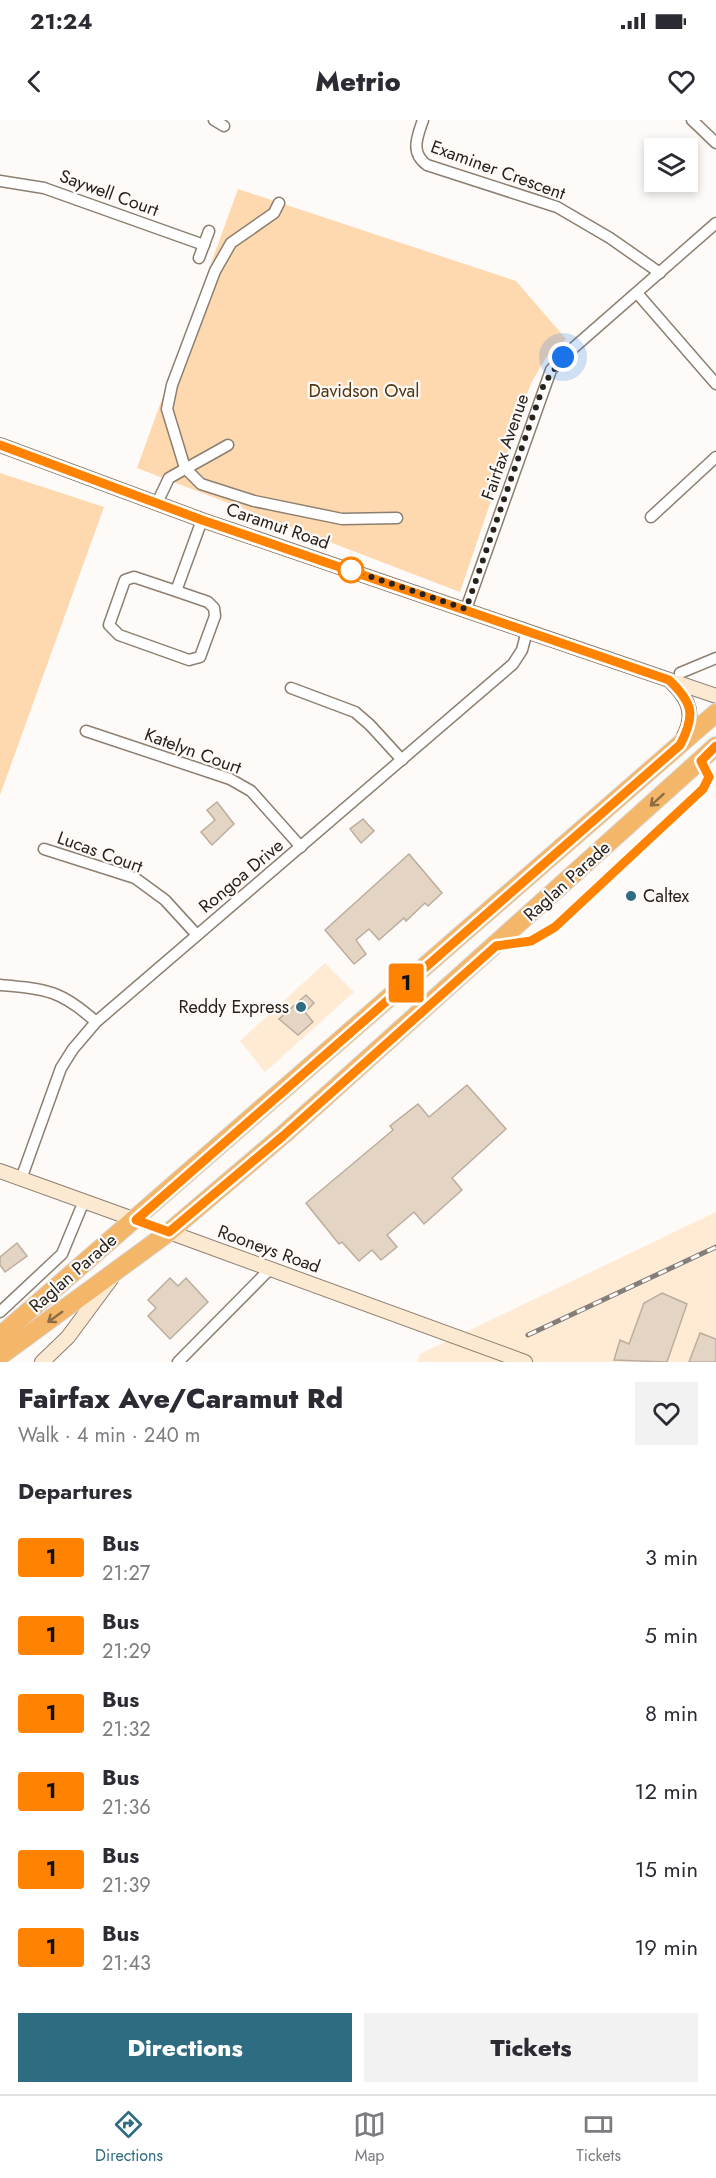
<!DOCTYPE html>
<meta charset="utf-8">
<style>
:root{--surface:#fff;--page:#f2f2f3;--text:#2b2b33;--muted:#7c7c81;--line:#e1e1e2;--accent:#2e6c82}
body{margin:0;font-family:Jost,sans-serif;background:var(--page);color:var(--text);height:100vh;display:flex;flex-direction:column;font-size:22px;white-space:nowrap}
*{box-sizing:border-box;margin:0}
p{font-size:20px;color:var(--muted)}
.icon{flex:none;width:33px;height:33px;fill:none;stroke:currentColor;stroke-width:2;stroke-linecap:round;stroke-linejoin:round}
.map{position:relative;height:1242px;overflow:hidden}
.side{display:flex;flex-direction:column;background:var(--surface);flex:1}
.side>*{flex:none}
.badge{padding:0 12px;border-radius:4px;font-size:21px;line-height:39px}
.buttons{position:absolute;left:644px;top:18px;display:grid;gap:12px}
.buttons a{display:grid;place-items:center;width:54px;height:54px;border-radius:0px;background:var(--surface);box-shadow:0 3px 9px #0003;font-size:30px}
.you{position:absolute;width:30px;height:30px;margin:-15px;border:4px solid #fff;border-radius:50%;background:#1a73e8;box-shadow:0 0 0 9px #1a73e833}
.map>.badge{position:absolute;translate:-50% -50%;box-shadow:0 0 0 3px #fff}
h2{padding:0 18px;font-size:22px;line-height:54px}
.round{display:grid;place-items:center;flex:none;width:63px;height:63px;border-radius:0px;background:var(--page)}
.headline{display:flex;align-items:center;justify-content:space-between;height:102px;padding:0 18px}
h1{font-size:28px;font-weight:800;line-height:45px}
.cta{display:flex;gap:12px;margin-top:auto;padding:12px 18px}
.cta a{flex:1;height:69px;border-radius:0px;background:var(--accent);color:#fff;font-size:24px;font-weight:800;line-height:69px;text-align:center}
.cta a+a{background:var(--page);color:var(--text)}
ul{padding:0;list-style:none}
li{display:flex;align-items:center;gap:18px;height:78px;padding:0 18px}
li div{flex:1}
li b{display:block;font-size:22px}
li em{font-style:normal}
li .badge{min-width:66px;font-weight:700;text-align:center}
.status{display:flex;justify-content:space-between;align-items:center;height:42px;padding:0 30px;background:var(--surface);direction:ltr}
.status svg{height:16px;fill:currentColor}
header{display:flex;justify-content:space-between;align-items:center;height:78px;padding:0 18px;background:var(--surface);font-size:27px;font-weight:800}
.tab-bar{display:flex;justify-content:space-around;align-items:center;height:84px;border-top:2px solid var(--line);background:var(--surface);font-size:16px;color:var(--muted)}
.tab-bar a{display:grid;justify-items:center;gap:3px}
.tab-bar .selected{color:var(--accent)}
.map>svg:first-child{display:block}
</style>
<div class="status"><b>21:24</b><svg viewBox="0 0 49 12"><path d="M0 12V9h3v3zM5 12V6h3v6zM10 12V3h3v9zM15 12V0h3v12zM26 1h20v11H26zM47 4h2v5h-2z"/></svg></div>
<header><svg class="icon" aria-label="back" viewBox="0 0 24 24"><path d="M15 5l-7 7 7 7"/></svg>Metrio<svg class="icon" aria-label="heart" viewBox="0 0 24 24"><path d="M12 20l-8-8c-3-5 5-10 8-4 3-6 11-1 8 4z"/></svg></header>
<div class="map">
<svg width="716" height="1242" viewBox="0 0 716 1242">
<rect width="100%" height="100%" fill="#fdfaf7"/>
<!-- built -->
<g fill="#ffebd4">
<polygon points="325,843 354,872 265,952 240,921"/>
<polygon points="716,1092 716,1242 417,1242 420,1234"/>
</g>
<!-- green -->
<g fill="#fed8ae">
<polygon points="238,69 516,161 566,219 547,236 531,263 460,472 137,348"/>
<polygon points="0,353 104,387 0,675"/>
</g>
<!-- building -->
<g fill="#e3d4c4" stroke="#bcae9e" stroke-width="1.5">
<polygon points="217,682 234,704 212,725 201,712 215,700 207,690"/>
<polygon points="363,699 374,711 361,723 350,709"/>
<polygon points="409,734 442,773 428,786 425,783 406,801 404,798 379,820 369,809 356,820 366,834 354,844 325,810"/>
<polygon points="306,875 314,883 305,892 313,902 298,915 279,899"/>
<polygon points="467,965 506,1009 452,1058 462,1070 424,1104 414,1092 387,1115 397,1127 381,1140 372,1130 359,1141 342,1122 339,1124 306,1083 393,1010 390,1006 418,984 429,997"/>
<polygon points="17,1123 27,1136 5,1152 0,1145 0,1137"/>
<polygon points="170,1158 178,1166 186,1158 208,1182 170,1219 148,1196 156,1188 148,1180"/>
<polygon points="662,1173 687,1184 667,1242 614,1240 620,1220 629,1224 644,1183"/>
<polygon points="700,1213 716,1219 716,1242 689,1242"/>
</g>
<g fill="none" stroke-linecap="round" stroke-linejoin="round">
<!-- street casing -->
<g stroke="#8c7f70" stroke-width="13">
<g id="street">
<polyline points="214,0 224,6"/>
<path d="M423,0C417,17 410,33 427,45L557,87L610,118L660,153"/>
<polyline points="692,0 716,23"/>
<polyline points="0,61 44,68 204,125"/>
<polyline points="279,83 274,93 231,123 215,151 172,265 167,289 185,348 201,364 254,381 342,399 397,398"/>
<polyline points="199,138 209,111"/>
<polyline points="637,173 716,264"/>
<polyline points="157,383 169,358 228,325"/>
<polyline points="651,397 716,337"/>
<polyline points="176,471 134,457 125,460 109,505 119,515 189,540 200,537 215,496 214,488 208,482 176,471 202,400"/>
<polyline points="466,489 551,250 563,237 716,103"/>
<polyline points="680,553 716,538"/>
<polyline points="291,568 355,592 370,605 402,640"/>
<polyline points="86,611 230,659 251,671 301,727"/>
<polyline points="44,729 135,758 165,780 197,815"/>
<path d="M0,865C46,869 61,870 96,902"/>
<polyline points="21,1059 61,948 73,929 96,902 513,544 522,530 527,511"/>
<polyline points="136,1100 169,1112"/>
<polyline points="0,1192 62,1134 84,1081"/>
<polyline points="178,1242 270,1149"/>
</g>
</g>
<!-- secondary casing -->
<g stroke="#8c7f70" stroke-width="16">
<g id="secondary">
<polyline points="0,325 202,400 716,576"/>
<path d="M672,563C691,581 695,597 682,620"/>
<polyline points="0,1051 136,1100"/>
<polyline points="169,1112 525,1242"/>
<polyline points="42,1242 68,1217 111,1159"/>
</g>
</g>
<!-- highway casing -->
<g stroke="#d8d7d6" stroke-width="20">
<g id="highway">
<polyline points="0,1216 716,593"/>
<polyline points="0,1236 169,1112 283,1015 716,626"/>
</g>
</g>
<!-- street -->
<use href="#street" stroke="#fff" stroke-width="10"/>
<!-- secondary -->
<use href="#secondary" stroke="#fce9d2" stroke-width="14"/>
<!-- highway -->
<use href="#highway" stroke="#f4b669" stroke-width="18"/>
<!-- rail casing -->
<g stroke="#837e79" stroke-width="5">
<polyline id="rail" points="528,1215 716,1127"/>
</g>
<!-- rail -->
<use href="#rail" stroke="#fdfaf7" stroke-width="3" stroke-dasharray="9" stroke-linecap="butt"/>
</g>
<!-- one-way arrows -->
<defs><path id="oneway-shaft" d="M-6 0H5M1.5-3L5.5 0L1.5 3" fill="none" stroke-width="1.6" stroke-linecap="round" stroke-linejoin="round" transform="scale(1.5)"/></defs>
<g stroke="#8e6c42">
<use href="#oneway-shaft" transform="translate(657 680) rotate(138)"/>
<use href="#oneway-shaft" transform="translate(55 1197) rotate(144)"/>
</g>
<g fill="none" stroke-linecap="round" stroke-linejoin="round">
<!-- line casing -->
<g stroke="#fff" stroke-width="14">
<path id="line" d="M0,325L202,400L669,560C693,583 696,595 680,625L136,1100L169,1112L283,1016L496,826L531,821L555,807L703,669L709,657L701,641L716,626"/>
</g>
<!-- line -->
<use href="#line" stroke="#ff8200" stroke-width="9"/>
<!-- walk -->
<polyline stroke="#28221c" stroke-width="6" stroke-dasharray="0 10.8" points="351,450 466,489 544,264 563,237"/>
</g>
<!-- markers -->
<circle fill="#fff" stroke="#ff8200" stroke-width="3" cx="351" cy="450" r="12"/>
<g fill="#2e6c82" stroke="#fdfaf7" stroke-width="2">
<circle cx="631" cy="776" r="6"/>
<circle cx="301" cy="887" r="6"/>
</g>
<g text-anchor="middle" dominant-baseline="central" stroke-width="4.5" stroke-linejoin="round" paint-order="stroke">
<!-- street labels -->
<g font-size="18" fill="#28221c" stroke="#fdfaf7">
<text transform="translate(498 50) rotate(20)">Examiner Crescent</text>
<text transform="translate(109 73) rotate(20)">Saywell Court</text>
<text transform="translate(505 327) rotate(-71)">Fairfax Avenue</text>
<text transform="translate(278 406) rotate(19)">Caramut Road</text>
<text transform="translate(193 631) rotate(20)">Katelyn Court</text>
<text transform="translate(100 732) rotate(20)">Lucas Court</text>
<text transform="translate(241 756) rotate(-40)">Rongoa Drive</text>
<text transform="translate(567 761) rotate(-42)">Raglan Parade</text>
<text transform="translate(269 1129) rotate(20)">Rooneys Road</text>
<text transform="translate(73 1153) rotate(-41)">Raglan Parade</text>
</g>
<!-- park labels -->
<g font-size="18" fill="#51350e" stroke="#fdfaf7">
<text x="364" y="271">Davidson Oval</text>
</g>
<!-- poi labels -->
<g font-size="18" fill="#28221c" stroke="#fdfaf7" text-anchor="start">
<text x="643" y="776">Caltex</text>
<text x="289" y="887" text-anchor="end">Reddy Express</text>
</g>
</g>
</svg>
<div class="buttons">
<a><svg class="icon" aria-label="layers" viewBox="0 0 24 24"><path d="M12 4l9 5-9 5-9-5zM3 14l9 5 9-5"/></svg></a>
</div>
<div class="you" style="left:563px;top:237px"></div>
<b class="badge" style="left:406px;top:863px;background:#ff8200;color:#111">1</b>
</div>
<section class="side">
<div class="headline"><div><h1>Fairfax Ave/Caramut Rd</h1><p>Walk · 4 min · 240 m</p></div><a class="round"><svg class="icon" aria-label="heart" viewBox="0 0 24 24"><path d="M12 20l-8-8c-3-5 5-10 8-4 3-6 11-1 8 4z"/></svg></a></div>
<h2>Departures</h2>
<ul>
<li><span class="badge" style="background:#ff8200;color:#111">1</span><div><b>Bus</b><p>21:27</p></div><em>3 min</em></li>
<li><span class="badge" style="background:#ff8200;color:#111">1</span><div><b>Bus</b><p>21:29</p></div><em>5 min</em></li>
<li><span class="badge" style="background:#ff8200;color:#111">1</span><div><b>Bus</b><p>21:32</p></div><em>8 min</em></li>
<li><span class="badge" style="background:#ff8200;color:#111">1</span><div><b>Bus</b><p>21:36</p></div><em>12 min</em></li>
<li><span class="badge" style="background:#ff8200;color:#111">1</span><div><b>Bus</b><p>21:39</p></div><em>15 min</em></li>
<li><span class="badge" style="background:#ff8200;color:#111">1</span><div><b>Bus</b><p>21:43</p></div><em>19 min</em></li>
</ul>
<div class="cta"><a>Directions</a><a>Tickets</a></div>
</section>
<nav class="tab-bar">
<a class="selected"><svg class="icon" aria-label="directions" viewBox="0 0 24 24"><path d="M12 3l9 9-9 9-9-9zM9 14v-3h6M13 9l2 2-2 2"/></svg>Directions</a>
<a><svg class="icon" aria-label="map" viewBox="0 0 24 24"><path d="M3 6l6-2 6 2 6-2v14l-6 2-6-2-6 2zM9 4v14M15 6v14"/></svg>Map</a>
<a><svg class="icon" aria-label="tickets" viewBox="0 0 24 24"><path d="M3 7h18v10H3zM15 7v10"/></svg>Tickets</a>
</nav>
